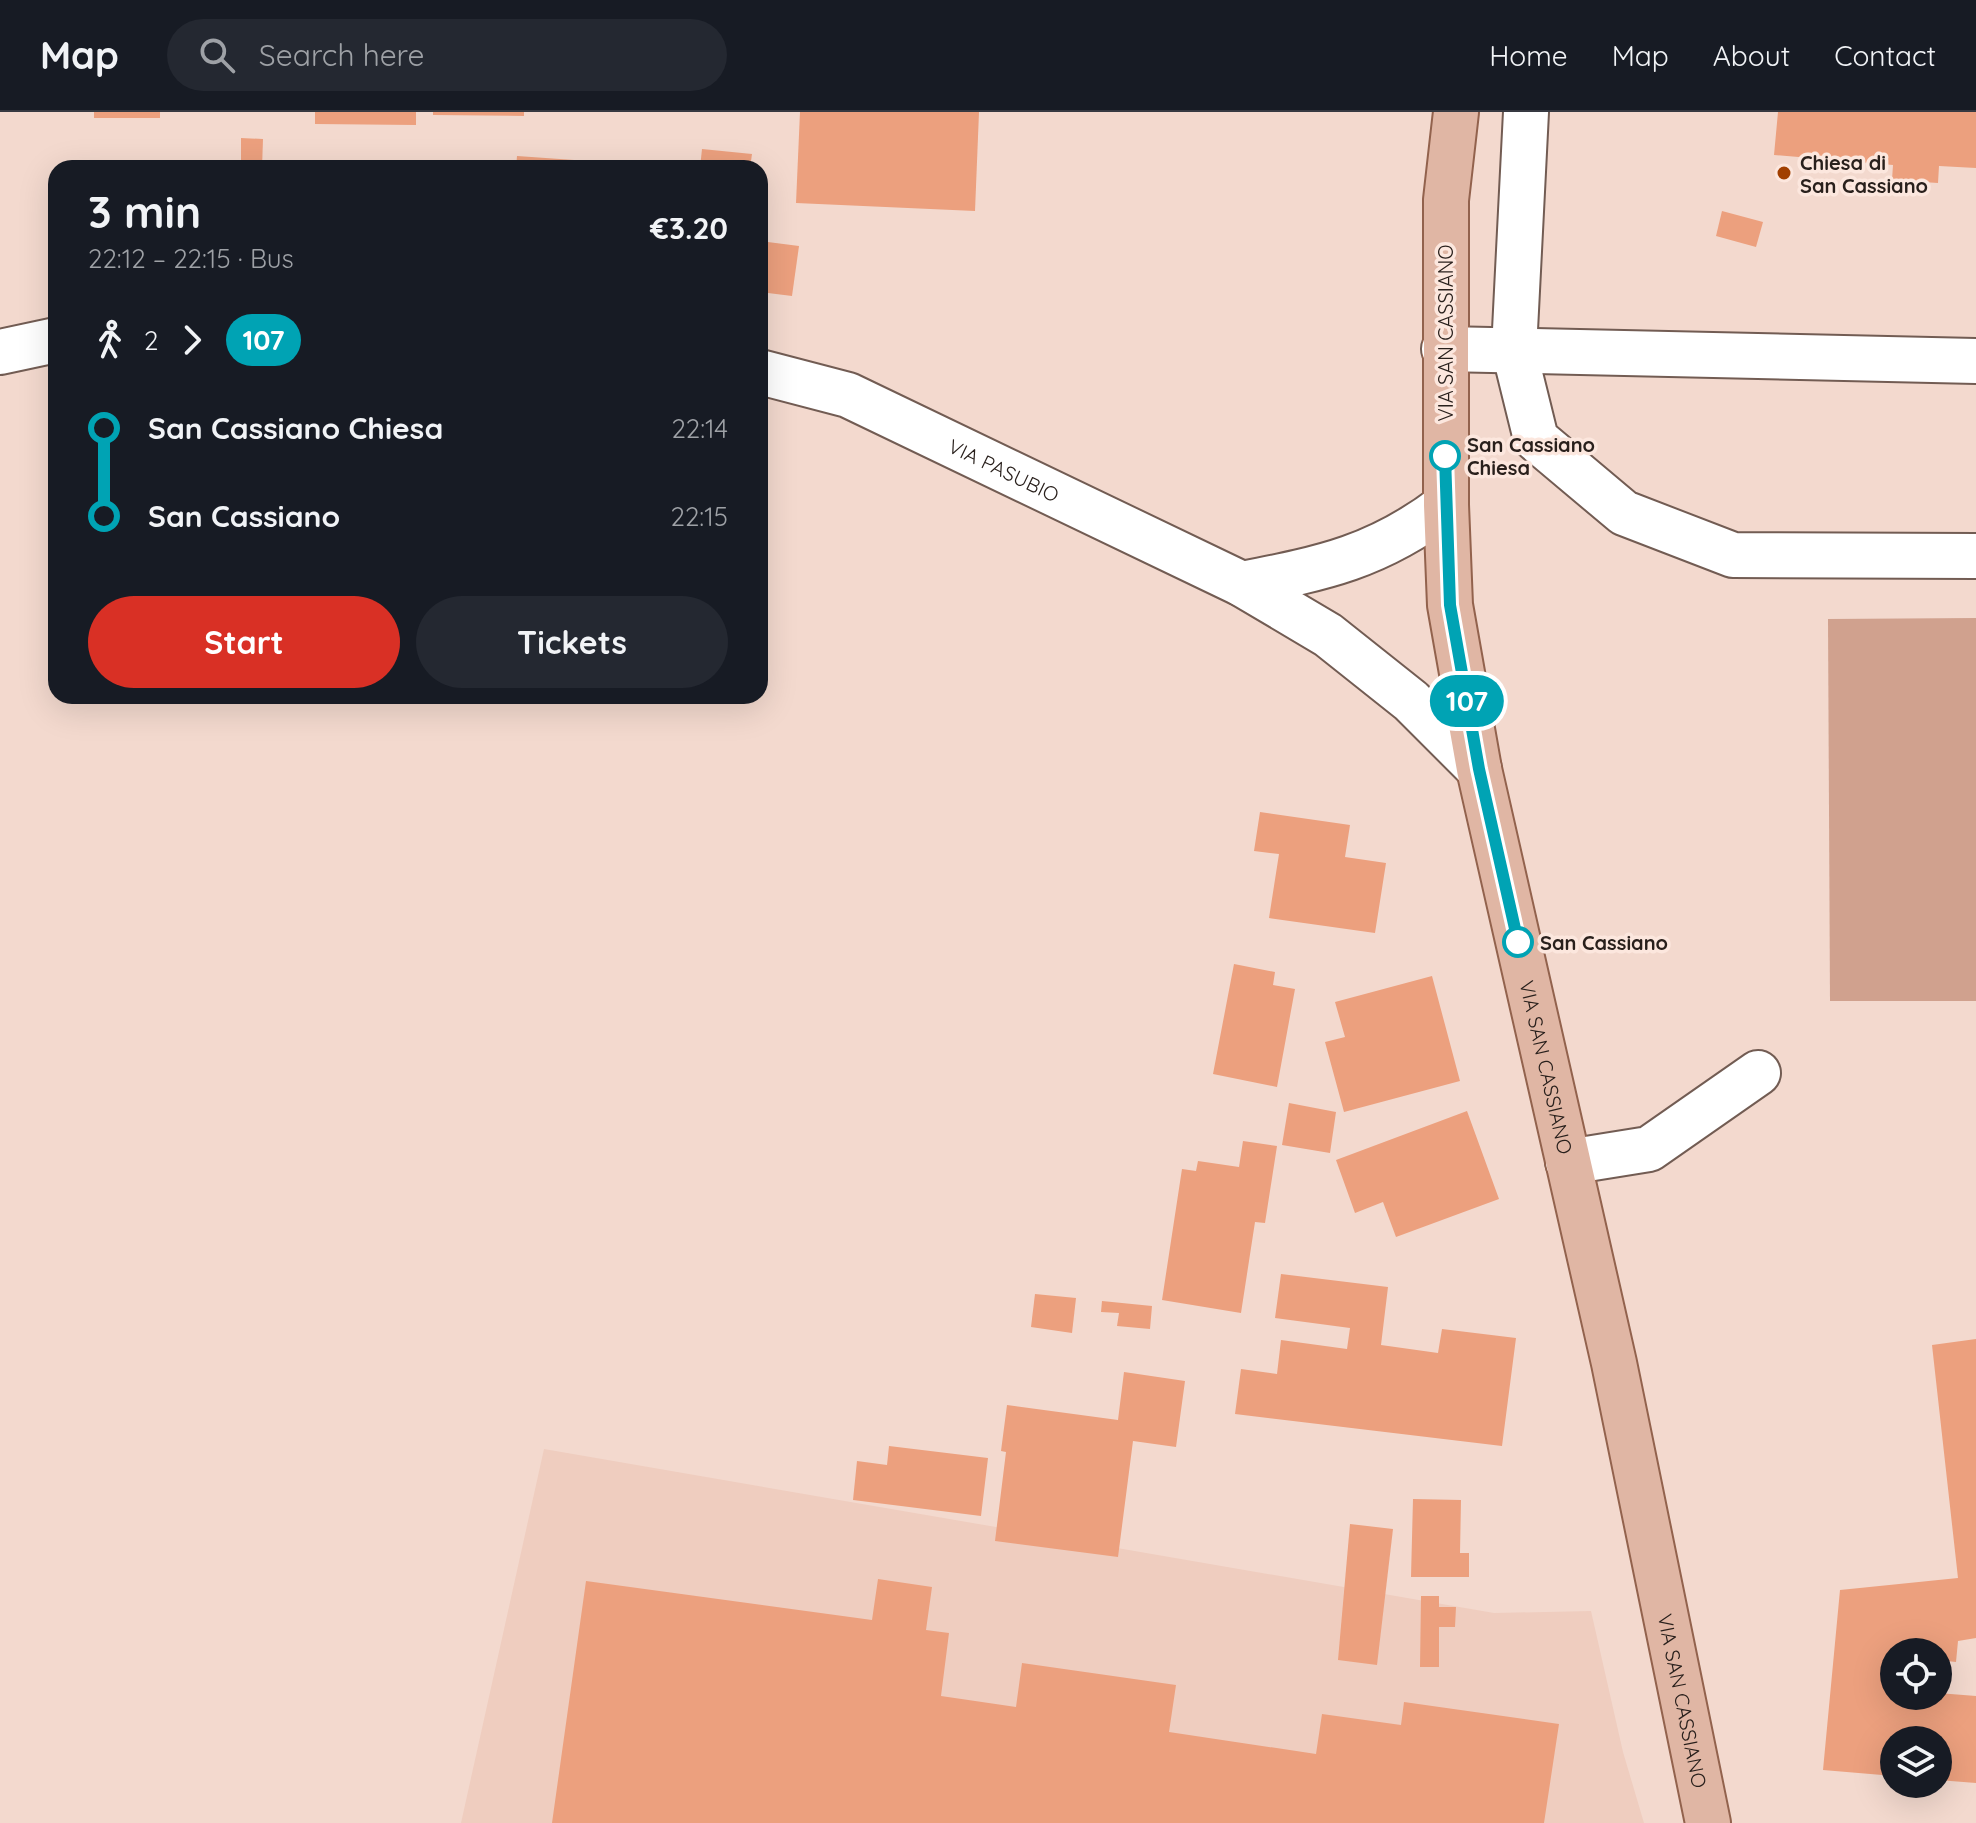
<!DOCTYPE html>
<meta charset="utf-8">
<style>
:root{--surface:#171b24;--page:#242831;--text:#f1f3f6;--muted:#9ea1a6;--line:#363941;--accent:#d93025}
body{margin:0;font-family:Quicksand,sans-serif;background:var(--page);color:var(--text);height:100vh;display:flex;flex-direction:column;font-size:30px;white-space:nowrap}
*{box-sizing:border-box;margin:0}
p{font-size:26px;color:var(--muted)}
.icon{flex:none;width:44px;height:44px;fill:none;stroke:currentColor;stroke-width:2;stroke-linecap:round;stroke-linejoin:round}
.map{position:relative;flex:1;overflow:hidden}
.details{position:absolute;left:48px;top:48px;width:720px;height:544px;display:flex;flex-direction:column;background:var(--surface);border-radius:24px;box-shadow:0 8px 32px #0002}
.details>*{flex:none}
.badge{padding:0 16px;border-radius:26px;font-size:28px;line-height:52px}
.controls{position:absolute;left:1880px;top:1526px;display:grid;gap:16px}
.controls a{display:grid;place-items:center;width:72px;height:72px;border-radius:50%;background:var(--surface);box-shadow:0 8px 32px #0002;font-size:40px}
.map>.badge{position:absolute;translate:-50% -50%;box-shadow:0 0 0 4px #fff}
.legs{display:flex;align-items:center;gap:12px;height:88px;padding:0 40px;font-size:26px}
.legs p{margin-inline-start:auto}
.summary{display:flex;align-items:center;justify-content:space-between;height:136px;padding:0 40px}
h1{font-size:44px;font-weight:800;line-height:60px}
.button{display:flex;gap:16px;margin-top:auto;padding:16px 40px}
.button a{flex:1;height:92px;border-radius:48px;background:var(--accent);color:#fff;font-size:32px;font-weight:800;line-height:92px;text-align:center}
.button a+a{background:var(--page);color:var(--text)}
ul{padding:0 40px;list-style:none}
li{display:flex;align-items:center;gap:28px;height:88px;font-size:30px}
li i{display:grid;place-items:center;width:12px;height:100%;margin:0 10px;background:currentColor}
li i::after{content:'';width:20px;height:20px;margin:-10px;border:6px solid;border-radius:50%;background:var(--surface)}
li p{margin-inline-start:auto}
li:first-child i{background:linear-gradient(#0000 50%,currentColor 0)}
li:last-child i{background:linear-gradient(currentColor 50%,#0000 0)}
header{display:flex;align-items:center;gap:48px;box-sizing:border-box;height:112px;padding:0 40px;background:var(--surface);border-bottom:2px solid var(--line)}
header strong{font-size:38px}
nav{display:flex;gap:44px;margin-inline-start:auto;font-size:28px}
.search{width:560px;height:72px;background:var(--page);display:flex;align-items:center;gap:20px;box-sizing:border-box;padding:0 28px;border-radius:44px;color:var(--muted);font-size:30px}
.map>svg:first-child{display:block}
</style>
<header>
<strong>Map</strong>
<div class="search"><svg class="icon" aria-label="search" viewBox="0 0 24 24"><circle cx="10" cy="10" r="6"/><path d="M15 15l6 6"/></svg>Search here</div>
<nav><a>Home</a><a>Map</a><a>About</a><a>Contact</a></nav>
</header>
<div class="map">
<svg width="1976" height="1711" viewBox="0 0 1976 1711">
<rect width="100%" height="100%" fill="#f3d9ce"/>
<!-- built -->
<polygon fill="#efcdbf" points="544,1337 1494,1501 1591,1499 1623,1640 1644,1711 461,1711"/>
<!-- green -->
<polygon fill="#d0a18e" points="1976,506 1976,889 1830,889 1828,507"/>
<!-- building -->
<g fill="#eca07e">
<rect x="94" y="0" width="66" height="6"/>
<polygon points="315,0 416,0 416,13 315,12"/>
<polygon points="433,0 524,0 524,4 433,3"/>
<polygon points="800,0 979,0 975,99 796,91"/>
<polygon points="1778,0 1976,0 1976,56 1939,54 1938,71 1892,68 1893,53 1774,43"/>
<polygon points="241,26 263,27 262,56 241,56"/>
<polygon points="702,37 752,42 750,56 700,56"/>
<polygon points="517,44 617,51 617,56 516,56"/>
<polygon points="1722,99 1763,110 1756,135 1716,124"/>
<polygon points="760,129 799,134 792,184 760,180"/>
<polygon points="1260,700 1350,713 1345,745 1386,751 1375,821 1269,806 1279,742 1254,739"/>
<polygon points="1234,852 1275,860 1273,873 1295,877 1277,975 1213,962"/>
<polygon points="1432,864 1460,969 1344,1000 1325,930 1345,925 1335,890"/>
<polygon points="1289,991 1336,1000 1330,1041 1282,1033"/>
<polygon points="1467,999 1499,1087 1396,1125 1383,1090 1355,1101 1336,1048"/>
<polygon points="1243,1029 1277,1034 1265,1111 1255,1110 1241,1201 1162,1188 1182,1057 1196,1059 1198,1049 1239,1055"/>
<polygon points="1281,1162 1388,1175 1381,1233 1438,1241 1442,1217 1516,1226 1502,1334 1235,1302 1241,1257 1277,1262 1281,1228 1347,1237 1350,1216 1275,1206"/>
<polygon points="1035,1182 1076,1186 1072,1221 1031,1215"/>
<polygon points="1102,1189 1152,1194 1150,1217 1117,1214 1119,1201 1101,1200"/>
<polygon points="1976,1227 1976,1526 1958,1529 1956,1550 1938,1548 1938,1540 1894,1540 1894,1584 1938,1584 1938,1581 1976,1584 1976,1671 1938,1668 1938,1628 1894,1628 1894,1664 1823,1658 1840,1478 1958,1466 1932,1233"/>
<polygon points="1124,1260 1185,1269 1176,1335 1133,1329 1118,1445 995,1429 1006,1340 1001,1339 1007,1293 1118,1308"/>
<polygon points="889,1334 988,1346 981,1404 853,1388 857,1349 887,1353"/>
<polygon points="1413,1387 1461,1388 1460,1441 1469,1441 1469,1465 1411,1465"/>
<polygon points="1350,1412 1393,1417 1377,1553 1338,1548"/>
<polygon points="878,1467 932,1475 926,1518 949,1521 941,1584 1016,1595 1022,1551 1176,1573 1169,1620 1316,1642 1322,1602 1401,1613 1404,1590 1559,1612 1544,1711 552,1711 586,1469 872,1508"/>
<polygon points="1421,1484 1439,1484 1439,1495 1456,1495 1455,1515 1439,1515 1439,1555 1420,1555"/>
</g>
<g fill="none" stroke-linecap="round" stroke-linejoin="round">
<!-- minor casing -->
<g stroke="#725c53" stroke-width="48">
<g id="minor">
<polyline points="1526,0 1514,238 1536,327 1624,401 1733,443 1976,444"/>
<polyline points="1444,237 1976,249"/>
<polyline points="0,240 56,228"/>
<path id="s1" d="M760,260L848,283L1242,472L1328,523L1411,589L1479,657"/>
<path d="M1242,472C1324,456 1378,445 1446,393"/>
<polyline points="1568,1050 1649,1037 1758,961"/>
</g>
</g>
<!-- major casing -->
<g stroke="#92624d" stroke-width="48">
<g id="major">
<path id="s2" d="M1456,0L1446,88V393L1450,493L1479,657L1614,1251L1708,1711"/>
</g>
</g>
<!-- minor -->
<use href="#minor" stroke="#fff" stroke-width="44"/>
<!-- major -->
<use href="#major" stroke="#e0b6a4" stroke-width="44"/>
</g>
<g fill="none" stroke-linecap="round" stroke-linejoin="round">
<!-- line-1 casing -->
<g stroke="#fff" stroke-width="18">
<polyline id="line-1" points="1445,344 1450,493 1479,657 1518,830"/>
</g>
<!-- line-1 -->
<use href="#line-1" stroke="#00a3b4" stroke-width="12"/>
</g>
<!-- markers -->
<circle fill="#a13f00" stroke="#fce7de" stroke-width="3" cx="1784" cy="61" r="8"/>
<g fill="#fff" stroke="#00a3b4" stroke-width="4">
<circle cx="1445" cy="344" r="14"/>
<circle cx="1518" cy="830" r="14"/>
</g>
<g text-anchor="middle" dominant-baseline="central" stroke-width="7" stroke-linejoin="round" paint-order="stroke">
<!-- poi labels -->
<g font-size="20" font-weight="bold" fill="#29201c" stroke="#fce7de" text-anchor="start">
<text x="1800" y="50">Chiesa di<tspan x="1800" dy="23">San Cassiano</tspan></text>
</g>
<!-- street labels -->
<g font-size="20" fill="#29201c" stroke="#fce7de">
<text transform="translate(1445 221) rotate(-90)">VIA SAN CASSIANO</text>
<text stroke="none"><textPath href="#s1" startOffset="264">VIA PASUBIO</textPath></text>
<text stroke="none"><textPath href="#s2" startOffset="966">VIA SAN CASSIANO</textPath></text>
<text stroke="none"><textPath href="#s2" startOffset="1614">VIA SAN CASSIANO</textPath></text>
</g>
<!-- stop labels -->
<g font-size="20" font-weight="bold" fill="#29201c" stroke="#fce7de" text-anchor="start">
<text x="1467" y="332">San Cassiano<tspan x="1467" dy="23">Chiesa</tspan></text>
<text x="1540" y="830">San Cassiano</text>
</g>
</g>
</svg>
<div class="controls">
<a><svg class="icon" aria-label="locate" viewBox="0 0 24 24"><circle cx="12" cy="12" r="6"/><path d="M12 2v4M12 18v4M2 12h4M18 12h4"/></svg></a>
<a><svg class="icon" aria-label="layers" viewBox="0 0 24 24"><path d="M12 4l9 5-9 5-9-5zM3 14l9 5 9-5"/></svg></a>
</div>
<b class="badge" style="left:1467px;top:589px;background:#00a3b4;color:#fff">107</b>
<section class="details">
<div class="summary"><div><h1>3 min</h1><p>22:12 – 22:15 · Bus</p></div><b>€3.20</b></div>
<div class="legs"><svg class="icon" aria-label="walk" viewBox="0 0 24 24"><circle cx="13" cy="4" r="2"/><path d="M13 8l-2 6 4 7M11 14l-3 7M7 12l3-4h3l4 4"/></svg>2<svg class="icon" aria-label="forward" viewBox="0 0 24 24"><path d="M9 5l7 7-7 7"/></svg><b class="badge" style="background:#00a3b4;color:#fff">107</b></div>
<ul>
<li><i style="color:#00a3b4"></i><b>San Cassiano Chiesa</b><p>22:14</p></li>
<li><i style="color:#00a3b4"></i><b>San Cassiano</b><p>22:15</p></li>
</ul>
<div class="button"><a>Start</a><a>Tickets</a></div>
</section>
</div>
